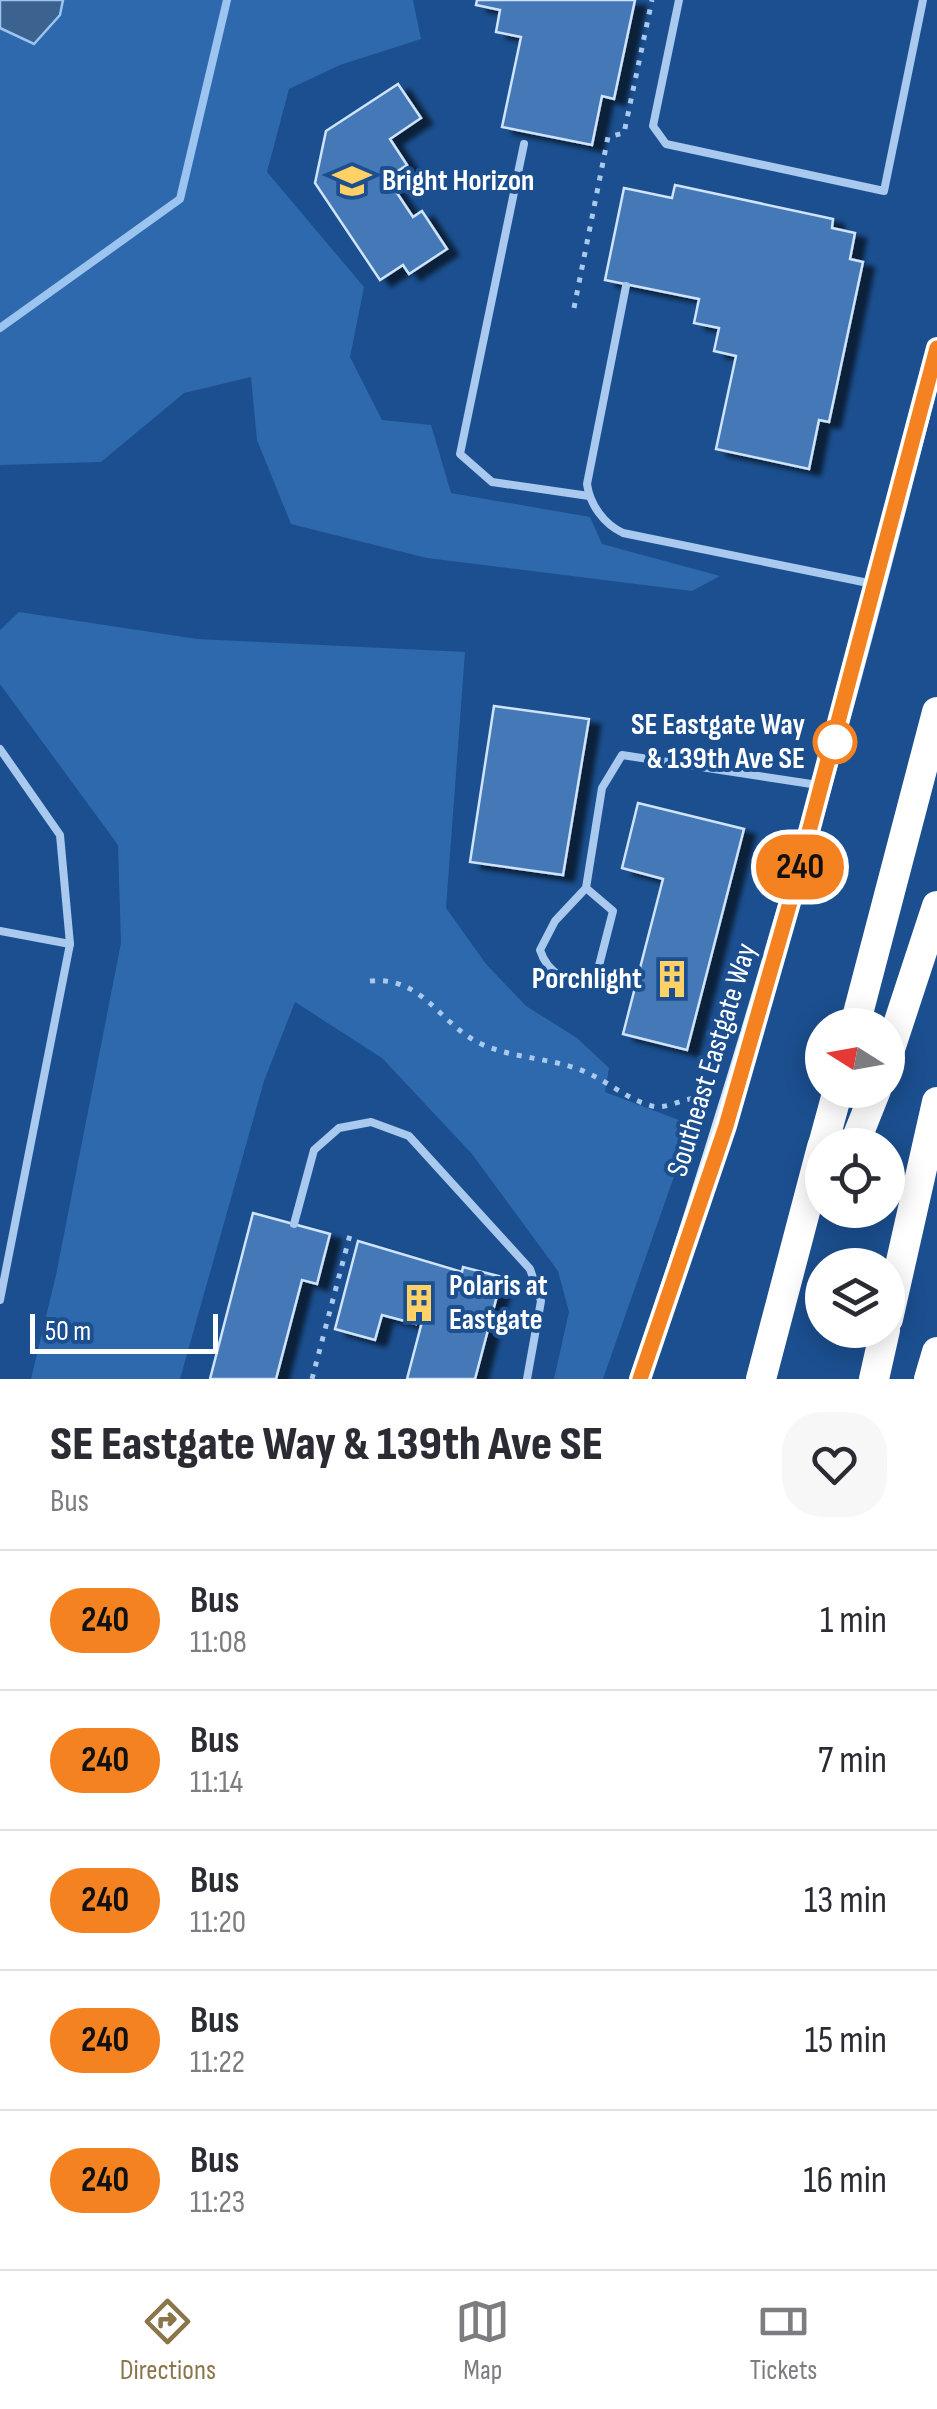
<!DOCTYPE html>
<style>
:root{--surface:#fff;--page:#f7f7f7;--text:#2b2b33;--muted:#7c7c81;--line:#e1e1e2;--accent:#8a764a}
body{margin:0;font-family:"Sofia Sans Condensed",sans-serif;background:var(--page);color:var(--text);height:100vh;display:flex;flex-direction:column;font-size:38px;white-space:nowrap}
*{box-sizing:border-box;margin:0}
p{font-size:32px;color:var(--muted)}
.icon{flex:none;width:55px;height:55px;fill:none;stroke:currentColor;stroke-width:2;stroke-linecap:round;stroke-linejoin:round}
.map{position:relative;height:1379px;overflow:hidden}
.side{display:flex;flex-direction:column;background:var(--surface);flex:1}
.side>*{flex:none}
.badge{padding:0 20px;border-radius:32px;font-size:35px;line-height:65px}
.needle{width:65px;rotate:281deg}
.tools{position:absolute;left:805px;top:1008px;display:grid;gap:20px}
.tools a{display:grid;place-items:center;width:100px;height:100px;border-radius:50%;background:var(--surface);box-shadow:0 5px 25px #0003;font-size:50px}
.scale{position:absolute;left:30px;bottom:25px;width:188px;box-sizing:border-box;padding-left:10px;border:5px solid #fff;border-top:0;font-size:28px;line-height:35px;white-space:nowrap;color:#fff;-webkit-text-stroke:8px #1b4f8f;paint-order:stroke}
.map>.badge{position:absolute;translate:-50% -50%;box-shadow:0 0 0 5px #fff}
.round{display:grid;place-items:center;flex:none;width:105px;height:105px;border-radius:40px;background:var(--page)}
.head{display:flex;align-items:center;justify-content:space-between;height:170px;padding:0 50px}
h1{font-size:48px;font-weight:800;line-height:75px}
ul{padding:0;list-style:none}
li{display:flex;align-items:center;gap:30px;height:140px;padding:0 50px;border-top:2px solid var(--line)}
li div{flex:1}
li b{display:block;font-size:38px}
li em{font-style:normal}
li .badge{min-width:110px;font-weight:700;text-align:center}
.tabs{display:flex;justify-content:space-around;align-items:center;height:140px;border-top:2px solid var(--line);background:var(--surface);font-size:28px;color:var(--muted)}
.tabs a{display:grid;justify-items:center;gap:5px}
.tabs .current{color:var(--accent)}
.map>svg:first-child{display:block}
</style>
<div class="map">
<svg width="937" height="1379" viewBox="0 0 937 1379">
<defs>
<filter id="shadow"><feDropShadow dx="11" dy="6" stdDeviation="2.5" flood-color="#0009"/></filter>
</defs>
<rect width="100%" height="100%" fill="#1b4f8f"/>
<!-- green -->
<g fill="#2e69ad">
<polygon points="0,0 413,0 421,39 340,65 289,89 267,172 364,287 350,357 382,420 431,425 451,493 590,517 602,544 720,576 692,591 427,558 291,524 257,440 251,377 184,393 101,462 0,465"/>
<polygon points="19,612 197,639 465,652 446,908 486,964 526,1006 577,1038 609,1068 605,1092 692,1125 603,1379 554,1379 569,1312 558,1271 472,1154 382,1058 295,1002 264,1081 180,1379 31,1379 56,1275 121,943 118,845 0,684 0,630"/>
</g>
<!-- water -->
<polygon fill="#3c6290" stroke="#9cc4f0" stroke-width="2.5" points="0,0 63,0 60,15 34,44 0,28"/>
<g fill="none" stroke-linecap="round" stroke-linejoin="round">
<!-- stream -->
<polyline stroke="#9cc4f0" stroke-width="8" points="0,328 180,199 227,0"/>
</g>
<!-- building -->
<g fill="#4478b7" stroke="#cfe3fa" stroke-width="2.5" filter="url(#shadow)">
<polygon points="477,0 635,0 614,99 602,96 592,145 502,127 521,37 496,32 500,10 476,5"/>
<polygon points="398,84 421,118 390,139 407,165 387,178 413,217 422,211 447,249 409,274 403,265 380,280 315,183 326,131"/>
<polygon points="675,185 833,219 832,228 855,233 850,259 863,262 829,422 819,420 809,469 716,449 736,356 714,351 719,328 694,323 699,299 605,280 624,188 672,198"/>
<polygon points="494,706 589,719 563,875 470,862"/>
<polygon points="638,803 744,829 687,1050 623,1034 663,879 622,868"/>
<polygon points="253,1213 330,1234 317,1284 302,1280 276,1379 210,1379"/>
<polygon points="358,1241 462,1272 463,1267 502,1277 475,1379 407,1379 423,1318 418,1316 416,1324 382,1315 375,1340 335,1329"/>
</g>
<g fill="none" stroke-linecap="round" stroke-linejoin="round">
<!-- path -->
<g stroke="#a9c9ee" stroke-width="5" stroke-dasharray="5 8" stroke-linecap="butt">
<polyline points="574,308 608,137 624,133 652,0"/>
<path d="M370,981C422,976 438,1022 479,1043C515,1060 555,1057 590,1074C611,1084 629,1100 652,1106C671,1110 686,1094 704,1100"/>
<polyline points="312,1379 351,1231"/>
</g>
<!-- lane -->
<g stroke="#a9c9ee" stroke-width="8">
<polyline points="679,0 653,126 666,144 884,191 923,0"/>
<polyline points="524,144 460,454 492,482 589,496"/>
<path d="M626,286L587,484C590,505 604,524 623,533L873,584"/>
<polyline points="0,749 60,835 70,944 0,1300"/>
<path d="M586,888L613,911L594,985C569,983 548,975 540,950L555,921L586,888L602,788L622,755L818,785"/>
<polyline points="0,931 70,944"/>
<polyline points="294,1224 314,1150 339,1128 371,1122 409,1136 530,1269 541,1301 527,1379"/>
</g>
<!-- secondary -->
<path stroke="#d6e6fa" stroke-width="20" d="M640,1379C755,1040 850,696 937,348"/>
<!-- highway -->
<g stroke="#fff" stroke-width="30">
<polyline points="855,1025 937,712"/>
<polyline points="888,1055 937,906"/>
<polyline points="823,1145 838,1090"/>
<polyline points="854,1145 876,1090"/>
<polyline points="888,1319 937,1102"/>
<polyline points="761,1379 822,1147"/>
<polyline points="874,1379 885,1330"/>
<polyline points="929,1379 937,1352"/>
</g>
</g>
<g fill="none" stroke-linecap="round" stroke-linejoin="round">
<!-- line casing -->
<g stroke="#fff" stroke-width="22">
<polyline id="line" points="640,1379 726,1126 793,892 937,348"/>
</g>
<!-- line -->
<use href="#line" stroke="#f58220" stroke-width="15"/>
</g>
<!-- icons -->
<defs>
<g id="school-bare" transform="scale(3)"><path d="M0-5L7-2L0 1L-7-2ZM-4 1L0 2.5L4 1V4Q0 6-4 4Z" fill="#ffd166" stroke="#1b4f8f" stroke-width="2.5" paint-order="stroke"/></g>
<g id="building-bare" transform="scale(3)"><path d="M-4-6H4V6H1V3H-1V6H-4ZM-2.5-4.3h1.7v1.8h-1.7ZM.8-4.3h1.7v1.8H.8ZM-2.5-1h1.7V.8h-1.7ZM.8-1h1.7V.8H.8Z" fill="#ffd166" stroke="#1b4f8f" stroke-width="2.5" paint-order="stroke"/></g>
</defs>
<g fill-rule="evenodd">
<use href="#school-bare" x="352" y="181"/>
<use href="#building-bare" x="672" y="979"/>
<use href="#building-bare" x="419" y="1303"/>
</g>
<!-- markers -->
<circle fill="#fff" stroke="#f58220" stroke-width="5" cx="835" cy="742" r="20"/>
<g text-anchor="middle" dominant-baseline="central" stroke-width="8" stroke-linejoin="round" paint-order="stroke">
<!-- poi labels -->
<g font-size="30" font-weight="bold" fill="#fff" stroke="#1b4f8f" text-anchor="start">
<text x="382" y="181">Bright Horizon</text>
<text x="642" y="979" text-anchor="end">Porchlight</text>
<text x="449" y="1286">Polaris at<tspan x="449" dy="34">Eastgate</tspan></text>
</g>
<!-- stop labels -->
<g font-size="30" font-weight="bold" fill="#fff" stroke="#1b4f8f" text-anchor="end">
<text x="805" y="725">SE Eastgate Way<tspan x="805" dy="34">&amp; 139th Ave SE</tspan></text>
</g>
<!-- street labels -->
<g font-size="30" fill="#fff" stroke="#1b4f8f">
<text transform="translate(712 1060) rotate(-73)">Southeast Eastgate Way</text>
</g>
</g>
</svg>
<div class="tools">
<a><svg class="needle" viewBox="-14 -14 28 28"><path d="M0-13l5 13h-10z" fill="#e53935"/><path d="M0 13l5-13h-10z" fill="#7c7c81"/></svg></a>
<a><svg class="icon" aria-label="locate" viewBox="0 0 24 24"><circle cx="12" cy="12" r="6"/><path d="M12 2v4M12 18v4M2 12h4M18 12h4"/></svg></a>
<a><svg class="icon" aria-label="layers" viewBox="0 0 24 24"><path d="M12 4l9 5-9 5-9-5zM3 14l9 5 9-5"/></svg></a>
</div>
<div class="scale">50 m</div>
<b class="badge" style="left:800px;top:867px;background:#f58220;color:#111">240</b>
</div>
<section class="side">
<div class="head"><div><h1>SE Eastgate Way &amp; 139th Ave SE</h1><p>Bus</p></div><a class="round"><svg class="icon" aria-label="heart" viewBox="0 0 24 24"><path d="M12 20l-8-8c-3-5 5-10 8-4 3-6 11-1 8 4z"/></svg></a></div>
<ul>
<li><span class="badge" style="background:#f58220;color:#111">240</span><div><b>Bus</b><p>11:08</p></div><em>1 min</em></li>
<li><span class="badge" style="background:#f58220;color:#111">240</span><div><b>Bus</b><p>11:14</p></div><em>7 min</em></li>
<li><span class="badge" style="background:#f58220;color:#111">240</span><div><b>Bus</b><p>11:20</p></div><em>13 min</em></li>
<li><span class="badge" style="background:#f58220;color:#111">240</span><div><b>Bus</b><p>11:22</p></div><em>15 min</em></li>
<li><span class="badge" style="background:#f58220;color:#111">240</span><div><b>Bus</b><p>11:23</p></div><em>16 min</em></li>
</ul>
</section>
<nav class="tabs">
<a class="current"><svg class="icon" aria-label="directions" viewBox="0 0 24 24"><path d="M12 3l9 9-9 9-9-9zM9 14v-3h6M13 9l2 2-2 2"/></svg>Directions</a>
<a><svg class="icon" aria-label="map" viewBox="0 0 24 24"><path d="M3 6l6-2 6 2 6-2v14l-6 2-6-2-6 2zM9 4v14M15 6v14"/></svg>Map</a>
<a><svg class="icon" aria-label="tickets" viewBox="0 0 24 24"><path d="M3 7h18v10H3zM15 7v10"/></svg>Tickets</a>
</nav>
